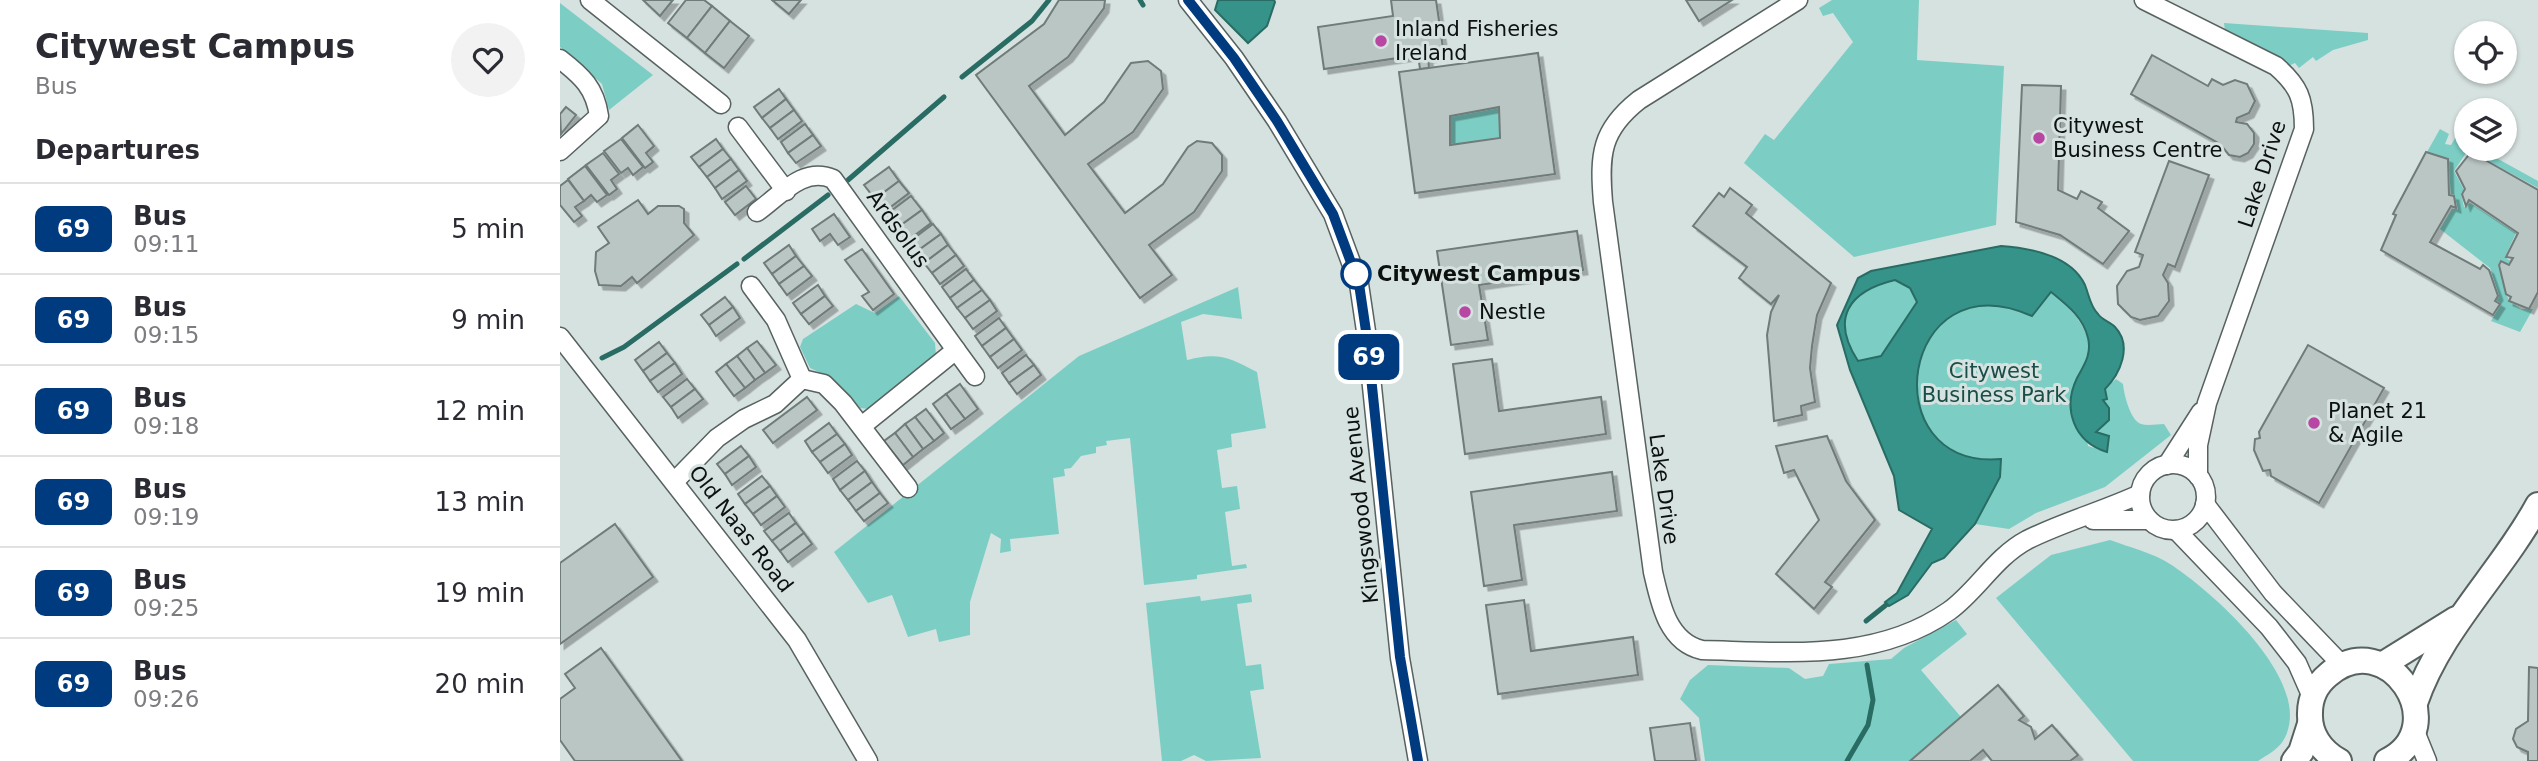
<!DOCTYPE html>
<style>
:root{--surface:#fff;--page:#f2f2f3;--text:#2b2b33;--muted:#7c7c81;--line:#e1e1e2}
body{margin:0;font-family:"DejaVu Sans",sans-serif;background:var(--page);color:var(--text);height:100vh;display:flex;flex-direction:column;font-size:26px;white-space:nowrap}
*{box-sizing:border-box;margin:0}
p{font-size:23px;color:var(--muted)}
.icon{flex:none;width:38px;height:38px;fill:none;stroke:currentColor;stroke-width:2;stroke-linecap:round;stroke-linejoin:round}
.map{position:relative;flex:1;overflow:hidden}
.sheet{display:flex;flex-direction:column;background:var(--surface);width:560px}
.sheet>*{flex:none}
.badge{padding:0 14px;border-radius:10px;font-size:24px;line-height:46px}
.controls{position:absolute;left:1894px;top:21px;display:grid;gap:14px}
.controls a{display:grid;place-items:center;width:63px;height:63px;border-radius:50%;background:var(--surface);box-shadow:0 2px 5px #0004;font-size:35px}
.map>.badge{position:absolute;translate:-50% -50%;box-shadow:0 0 0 4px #fff}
h2{padding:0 35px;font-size:26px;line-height:63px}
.round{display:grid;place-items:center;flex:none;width:74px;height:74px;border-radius:37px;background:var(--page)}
.overview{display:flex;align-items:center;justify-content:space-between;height:119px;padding:0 35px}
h1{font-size:33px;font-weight:800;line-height:52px}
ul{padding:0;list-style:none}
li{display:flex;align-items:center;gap:21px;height:91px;padding:0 35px;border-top:2px solid var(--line)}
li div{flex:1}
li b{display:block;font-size:26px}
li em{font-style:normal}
li .badge{min-width:77px;font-weight:700;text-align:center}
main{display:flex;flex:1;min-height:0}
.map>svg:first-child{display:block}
</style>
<main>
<section class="sheet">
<div class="overview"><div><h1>Citywest Campus</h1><p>Bus</p></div><a class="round"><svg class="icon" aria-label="heart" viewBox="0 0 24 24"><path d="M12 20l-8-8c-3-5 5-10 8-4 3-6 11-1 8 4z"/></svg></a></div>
<h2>Departures</h2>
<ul>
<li><span class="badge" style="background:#003b80;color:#fff">69</span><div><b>Bus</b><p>09:11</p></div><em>5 min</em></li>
<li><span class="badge" style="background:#003b80;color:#fff">69</span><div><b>Bus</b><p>09:15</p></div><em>9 min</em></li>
<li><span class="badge" style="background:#003b80;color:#fff">69</span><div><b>Bus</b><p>09:18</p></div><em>12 min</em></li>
<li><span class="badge" style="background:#003b80;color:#fff">69</span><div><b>Bus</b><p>09:19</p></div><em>13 min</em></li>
<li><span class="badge" style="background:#003b80;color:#fff">69</span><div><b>Bus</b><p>09:25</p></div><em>19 min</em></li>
<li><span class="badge" style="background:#003b80;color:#fff">69</span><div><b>Bus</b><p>09:26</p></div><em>20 min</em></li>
</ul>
</section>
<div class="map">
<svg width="1978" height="761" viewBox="0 0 1978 761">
<defs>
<filter id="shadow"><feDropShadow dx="4.5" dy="4.5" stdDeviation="0" flood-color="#0004"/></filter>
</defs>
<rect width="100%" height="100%" fill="#d6e2e0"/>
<!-- green -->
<g fill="#7ccec4">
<polygon points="1272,0 1359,0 1357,60 1444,66 1436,225 1294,257 1184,163 1205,134 1214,140 1293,42 1273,13 1263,16 1259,8"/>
<polygon points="0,3 93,75 49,110 42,84 0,47"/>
<polygon points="1664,23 1808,33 1808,40 1773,50 1756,61 1753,57 1739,68 1735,63 1726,67 1665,31"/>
<polygon points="939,107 940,138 890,145 890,116"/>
<polygon points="1880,129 1889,134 1885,144 1891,145 1897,135 1906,140 1906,149 1920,149 1978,181 1978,188 1908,150 1894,171 1904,190 1901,193 1904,207 1910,203 1956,233 1945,257 1950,261 1948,264 1941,260 1938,265 1949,301 1961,309 1973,309 1960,332 1931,321 1941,304 1936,300 1939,296 1930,268 1880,229 1892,209 1898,209 1894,195 1891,194 1888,159 1867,152"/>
<path d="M1335,280L1350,288L1358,302L1321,356L1298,361C1271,318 1289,291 1335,280Z"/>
<path d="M678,287L682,319L643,314L621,322L627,360C659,352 668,357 697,372L706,428L671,434L672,447L657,450L662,488L677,486L680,509L665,512L672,566L686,564L687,568L637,575V579L584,585L570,438L546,441L547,445L536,447V453L521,456L511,468L504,469L505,476L493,478L499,534L450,539L451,551L440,553L441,539L431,533L410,602V635L379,642L376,629L348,637L332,595L308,603L274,552L519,356Z"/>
<path d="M1491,292C1518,313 1545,346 1518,378L1528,446L1547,452L1540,436L1535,432L1549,420L1550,412L1542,400L1545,389L1556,379L1563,384C1564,394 1570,420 1581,424C1588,426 1597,424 1604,424L1611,435L1545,487L1476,513L1449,529L1415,524L1440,477L1441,459C1312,470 1339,257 1472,316Z"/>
<polygon points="339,296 375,343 376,355 309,409 300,408 271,378 250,368 240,347 243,339 296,304 315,313"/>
<path d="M1550,540C1569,547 1593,553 1610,564C1652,591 1758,684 1723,741C1717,750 1707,755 1698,761H1573L1436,598L1491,555Z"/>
<polygon points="691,594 692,602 677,604 686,666 701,664 704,689 690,691 701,758 646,761 634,755 621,761 602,761 586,603 640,596 641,601"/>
<polygon points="1396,620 1407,634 1361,670 1401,717 1350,761 1145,761 1139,718 1120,699 1130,680 1148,665 1229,668 1245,679 1263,676 1269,664 1331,659 1344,648"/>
</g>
<!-- water -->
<g fill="#369389" stroke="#296c64" stroke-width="2" fill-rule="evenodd">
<polygon points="658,0 714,0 715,2 707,26 688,43 655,10"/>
<path d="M1441,246C1469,248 1511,255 1525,285C1529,295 1530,306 1538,314C1542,320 1550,322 1555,327C1573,346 1560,374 1545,389L1547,399L1543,400L1549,408V420L1536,432L1549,436L1547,452C1514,442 1502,409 1517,378C1524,365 1532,354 1528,338C1523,317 1507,305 1491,292L1472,316C1340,257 1311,470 1441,459L1440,477L1415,524L1384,558L1372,563L1348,595L1329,606L1325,602L1337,593L1372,529L1339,510L1334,476L1290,370L1277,325L1298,278L1311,271ZM1335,280L1350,288L1357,302L1321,356L1298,361C1270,318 1289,291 1335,280Z"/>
</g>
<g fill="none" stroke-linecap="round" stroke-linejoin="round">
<!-- stream -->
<g stroke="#296c64" stroke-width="5">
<polyline points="580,0 583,5"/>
<polyline points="402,77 472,21 489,0"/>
<polyline points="288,180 384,97"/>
<polyline points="184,259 268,195"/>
<polyline points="42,358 64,347 177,264"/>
<polyline points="1306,621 1326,605"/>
<polyline points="1287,761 1308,725 1313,700 1307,665"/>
</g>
</g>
<!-- building -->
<g fill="#bac6c4" stroke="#707b79" stroke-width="2" fill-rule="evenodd" filter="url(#shadow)">
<polygon points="83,0 113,0 100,16"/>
<polygon points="126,0 144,0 152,6 127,38 108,23"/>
<polygon points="212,0 241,0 229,14"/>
<polygon points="499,0 545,0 544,8 508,57 469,86 505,135 544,102 571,63 588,61 601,71 603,89 573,132 528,164 565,213 603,184 628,147 637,141 652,143 662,155 662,171 634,212 589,245 612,275 580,298 416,75 484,24"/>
<polygon points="831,0 876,0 884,55 868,58 869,68 860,69 858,55 764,69 758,27 833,16"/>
<polygon points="1126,0 1172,0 1139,21"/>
<polygon points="152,6 170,21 145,53 127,38"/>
<polygon points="170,21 189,36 164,68 145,53"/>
<path d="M978,53L995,174L855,193L839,72ZM939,107L940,138L890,145V116Z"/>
<polygon points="1592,55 1648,86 1652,79 1663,85 1675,80 1687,84 1695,101 1689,113 1677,118 1676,122 1687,124 1694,133 1694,144 1688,153 1680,157 1669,155 1660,144 1571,94"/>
<polygon points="1462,85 1501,86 1498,190 1517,199 1521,191 1542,202 1538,208 1569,231 1543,264 1500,235 1456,222"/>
<polygon points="219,89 226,99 202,118 194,107"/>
<polygon points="226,99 234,110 210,128 202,118"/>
<polygon points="6,107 16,115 1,134 0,114"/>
<polygon points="234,110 242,121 218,139 210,128"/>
<polygon points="245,124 253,135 228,153 221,142"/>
<polygon points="78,125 94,146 86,153 93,162 85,168 62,138"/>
<polygon points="253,135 261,146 236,163 228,153"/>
<polygon points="61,139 83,167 73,175 68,168 61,173 44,151"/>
<polygon points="156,139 163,149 139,167 131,157"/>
<polygon points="163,149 171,159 147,177 139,167"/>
<polygon points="1866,152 1888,159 1889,195 1894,196 1896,208 1891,206 1870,242 1920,269 1923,265 1929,270 1938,296 1935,301 1940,304 1933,315 1821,250 1836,215 1833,214"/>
<polygon points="1911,152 1978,190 1978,292 1969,309 1949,301 1951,297 1946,294 1939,265 1941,261 1949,265 1953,258 1946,257 1958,233 1909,200 1906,206 1902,194 1905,189 1896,171"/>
<polygon points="43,153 59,174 51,180 57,189 49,195 26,165"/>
<polygon points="171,159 179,170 155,188 147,177"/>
<polygon points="1609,161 1649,175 1615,267 1608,264 1603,275 1608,283 1609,301 1598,316 1580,320 1571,317 1558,304 1557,286 1567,271 1579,267 1583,255 1575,252"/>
<polygon points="25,166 47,195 37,202 31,195 24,201 8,179"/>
<polygon points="329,167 339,181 315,199 304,185"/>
<polygon points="179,170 187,181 162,199 155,188"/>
<polygon points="8,180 24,201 15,207 22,216 14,222 0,205 0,186"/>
<polygon points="339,181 349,193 324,212 315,199"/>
<polygon points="186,186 196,199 175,215 165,202"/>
<polygon points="1170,188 1192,205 1186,213 1271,283 1257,315 1252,346 1250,368 1255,402 1241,406 1242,415 1214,421 1207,335 1211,312 1219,295 1211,304 1179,278 1187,267 1133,226 1159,193 1164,197"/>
<polygon points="351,196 362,210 337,228 327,214"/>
<polygon points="78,200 88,214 98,206 119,206 124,209 124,223 134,235 77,283 72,277 61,286 39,285 35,271 36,252 49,243 38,227"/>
<polygon points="362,210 371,223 347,241 337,228"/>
<polygon points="274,214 290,237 278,245 270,234 260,241 252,229"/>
<polygon points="373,224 381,234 356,252 349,242"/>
<polygon points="1017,231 1023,270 919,285 928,340 891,345 877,251"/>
<polygon points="381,234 388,245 364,263 356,252"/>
<polygon points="229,245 236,256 212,274 204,263"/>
<polygon points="388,245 396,255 372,273 364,263"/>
<polygon points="302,249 334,294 313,310 302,296 309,292 285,260"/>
<polygon points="396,255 404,266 380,284 372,273"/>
<polygon points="236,256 244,266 219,284 212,274"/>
<polygon points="244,266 252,276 227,295 219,284"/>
<polygon points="406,269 414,280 390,298 382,287"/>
<polygon points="414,280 422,290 397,308 390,298"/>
<polygon points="258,285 265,296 241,314 233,303"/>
<polygon points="422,290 430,300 405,318 397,308"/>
<polygon points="265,296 273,306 249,324 241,314"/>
<polygon points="165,297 173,307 149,325 141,315"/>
<polygon points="430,300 437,311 413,329 405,318"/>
<polygon points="173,307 180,318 156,336 149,325"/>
<polygon points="439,318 446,328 422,346 415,336"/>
<polygon points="446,328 454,339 430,357 422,346"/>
<polygon points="454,339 462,350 438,368 430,357"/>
<polygon points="197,341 216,365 205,373 187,348"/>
<polygon points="99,342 107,353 83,371 75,360"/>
<polygon points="1748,345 1824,388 1759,503 1711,476 1710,470 1703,471 1694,450 1695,439 1700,438 1699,432"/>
<polygon points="187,348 205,373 195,380 177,356"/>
<polygon points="107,353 115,363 90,381 83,371"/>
<polygon points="466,355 474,365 449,383 442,373"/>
<polygon points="177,356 195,380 185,388 166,364"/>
<polygon points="932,359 939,411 1041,397 1046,434 905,454 893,364"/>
<polygon points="115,363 122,374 98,392 90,381"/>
<polygon points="166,364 185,388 174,396 156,372"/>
<polygon points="474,365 481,375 457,394 449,383"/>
<polygon points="127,379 135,389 111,407 103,397"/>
<polygon points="400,384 418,409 405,419 386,394"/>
<polygon points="135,389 143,399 118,418 111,407"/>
<polygon points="386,394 405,419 391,429 373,404"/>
<polygon points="247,397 257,410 213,443 203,430"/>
<polygon points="366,409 384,433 374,441 355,417"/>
<polygon points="355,417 374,441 363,449 345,424"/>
<polygon points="269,423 277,434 252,452 245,441"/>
<polygon points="345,424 363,449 353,457 335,433"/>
<polygon points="335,433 353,457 343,465 324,441"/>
<polygon points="277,434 285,444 260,462 252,452"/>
<polygon points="1267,436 1286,481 1315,520 1265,582 1272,587 1254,609 1216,574 1259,520 1234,470 1224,473 1216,446"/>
<polygon points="285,444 292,455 268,473 260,462"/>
<polygon points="181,446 189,456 165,474 157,464"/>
<polygon points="189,456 196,467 172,485 165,474"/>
<polygon points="297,461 305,471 280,490 273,479"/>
<polygon points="305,471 312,482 288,500 280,490"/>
<polygon points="1052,472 1057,511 954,525 962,580 924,586 911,492"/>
<polygon points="202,476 210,486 185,504 178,494"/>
<polygon points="312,482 320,493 296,511 288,500"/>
<polygon points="210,486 217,496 193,514 185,504"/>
<polygon points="320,493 328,503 304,521 296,511"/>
<polygon points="217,496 225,507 201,525 193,514"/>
<polygon points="229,513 236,523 212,541 204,531"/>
<polygon points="236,523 244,533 220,551 212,541"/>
<polygon points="55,524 93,577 0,644 0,563"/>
<polygon points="244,533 252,544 228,562 220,551"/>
<polygon points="964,600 971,651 1073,637 1078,675 938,694 926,605"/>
<polygon points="41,648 122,761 15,761 0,740 0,699 15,688 5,674"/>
<polygon points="1969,667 1978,668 1978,761 1968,761 1968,752 1957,747 1953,739 1956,729 1968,721"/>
<polygon points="1438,685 1464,716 1459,720 1471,727 1475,739 1492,725 1518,755 1510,761 1432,761 1423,750 1410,761 1350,761"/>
<polygon points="1130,723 1136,761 1095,761 1090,728"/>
</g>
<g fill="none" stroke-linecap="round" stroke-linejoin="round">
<!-- street casing -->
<g stroke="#576260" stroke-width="21">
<g id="street">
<polyline points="30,0 161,104"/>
<polyline points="628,0 674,58 717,121 773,214 799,284 807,338 840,658 858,761"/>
<path d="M1238,0L1079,100C1041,130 1039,154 1043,202L1093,572C1100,602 1107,642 1142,650C1227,652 1316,662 1389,611C1417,591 1435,557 1467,540C1503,522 1543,511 1580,494"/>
<path d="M1584,0L1716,66C1739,86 1744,99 1744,129L1647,403L1638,445V476"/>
<path d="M0,59C22,76 35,88 39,116L0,151"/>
<polyline points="178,127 226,191"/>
<path d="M197,212C221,195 243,166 273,179L396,350"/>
<polyline points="0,337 237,640 308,761"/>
<polyline points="242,379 264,384 283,403 348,488"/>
<polyline points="303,425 396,350 415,376"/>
<circle cx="1613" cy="497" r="33"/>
<polyline points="1607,465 1641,412"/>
<polyline points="115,481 157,438 184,419 215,404 242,379 216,320 191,286"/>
<polyline points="1645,504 1713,593 1782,665"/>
<polyline points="1533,520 1589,520"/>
<polyline points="1616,530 1709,627 1737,663 1752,697"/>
<polyline points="1854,729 1867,761"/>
</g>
</g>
<!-- secondary casing -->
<g stroke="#576260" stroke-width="28">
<g id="secondary">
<polyline points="1822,665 1896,619"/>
<path d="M1855,703C1880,629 1941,573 1978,505"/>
<polyline points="1734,761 1741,752 1750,724"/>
<path d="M1779,761C1761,751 1749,734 1750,713C1750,698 1757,684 1768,675C1827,623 1896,727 1827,761"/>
</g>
</g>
<!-- street -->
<use href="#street" stroke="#fff" stroke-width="18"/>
<!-- secondary -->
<use href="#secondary" stroke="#fff" stroke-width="24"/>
</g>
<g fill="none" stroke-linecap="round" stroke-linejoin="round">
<!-- line casing -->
<g stroke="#fff" stroke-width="16">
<polyline id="line" points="628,0 674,58 717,121 773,214 799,284 807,338 840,657 858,761"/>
</g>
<!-- line -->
<use href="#line" stroke="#003b80" stroke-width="10"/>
</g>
<!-- markers -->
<g fill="#b747a3" stroke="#d6e2e0" stroke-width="2.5">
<circle cx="821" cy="41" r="7"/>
<circle cx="1479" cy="138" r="7"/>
<circle cx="905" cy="312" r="7"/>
<circle cx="1754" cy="423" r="7"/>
</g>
<circle fill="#fff" stroke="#003b80" stroke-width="3.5" cx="796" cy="274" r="14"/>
<g text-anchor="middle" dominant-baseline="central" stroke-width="6" stroke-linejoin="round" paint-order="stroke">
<!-- poi labels -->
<g font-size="21" fill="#0c100f" stroke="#d6e2e0" text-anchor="start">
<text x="835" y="29">Inland Fisheries<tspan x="835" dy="24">Ireland</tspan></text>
<text x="1493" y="126">Citywest<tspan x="1493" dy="24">Business Centre</tspan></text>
<text x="919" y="312">Nestle</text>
<text x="1768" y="411">Planet 21<tspan x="1768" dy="24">&amp; Agile</tspan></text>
</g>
<!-- street labels -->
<g font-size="21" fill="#0c100f" stroke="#d6e2e0">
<text transform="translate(1702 174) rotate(-72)">Lake Drive</text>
<text transform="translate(338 229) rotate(54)">Ardsolus</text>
<text transform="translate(1104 489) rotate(82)">Lake Drive</text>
<text transform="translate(801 505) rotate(-96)">Kingswood Avenue</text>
<text transform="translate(181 529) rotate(52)">Old Naas Road</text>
</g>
<!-- stop labels -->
<g font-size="21" font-weight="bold" fill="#0c100f" stroke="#d6e2e0" text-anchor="start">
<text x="817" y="274">Citywest Campus</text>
</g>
<!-- park labels -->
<g font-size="21" fill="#194e48" stroke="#d6e2e0">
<text x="1434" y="371">Citywest<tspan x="1434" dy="24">Business Park</tspan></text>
</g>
</g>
</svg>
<div class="controls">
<a><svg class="icon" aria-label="locate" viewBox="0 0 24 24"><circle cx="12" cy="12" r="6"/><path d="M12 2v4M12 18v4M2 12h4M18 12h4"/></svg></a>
<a><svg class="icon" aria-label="layers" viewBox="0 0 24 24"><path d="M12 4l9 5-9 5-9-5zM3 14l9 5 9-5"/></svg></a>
</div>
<b class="badge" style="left:809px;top:357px;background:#003b80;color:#fff">69</b>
</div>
</main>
